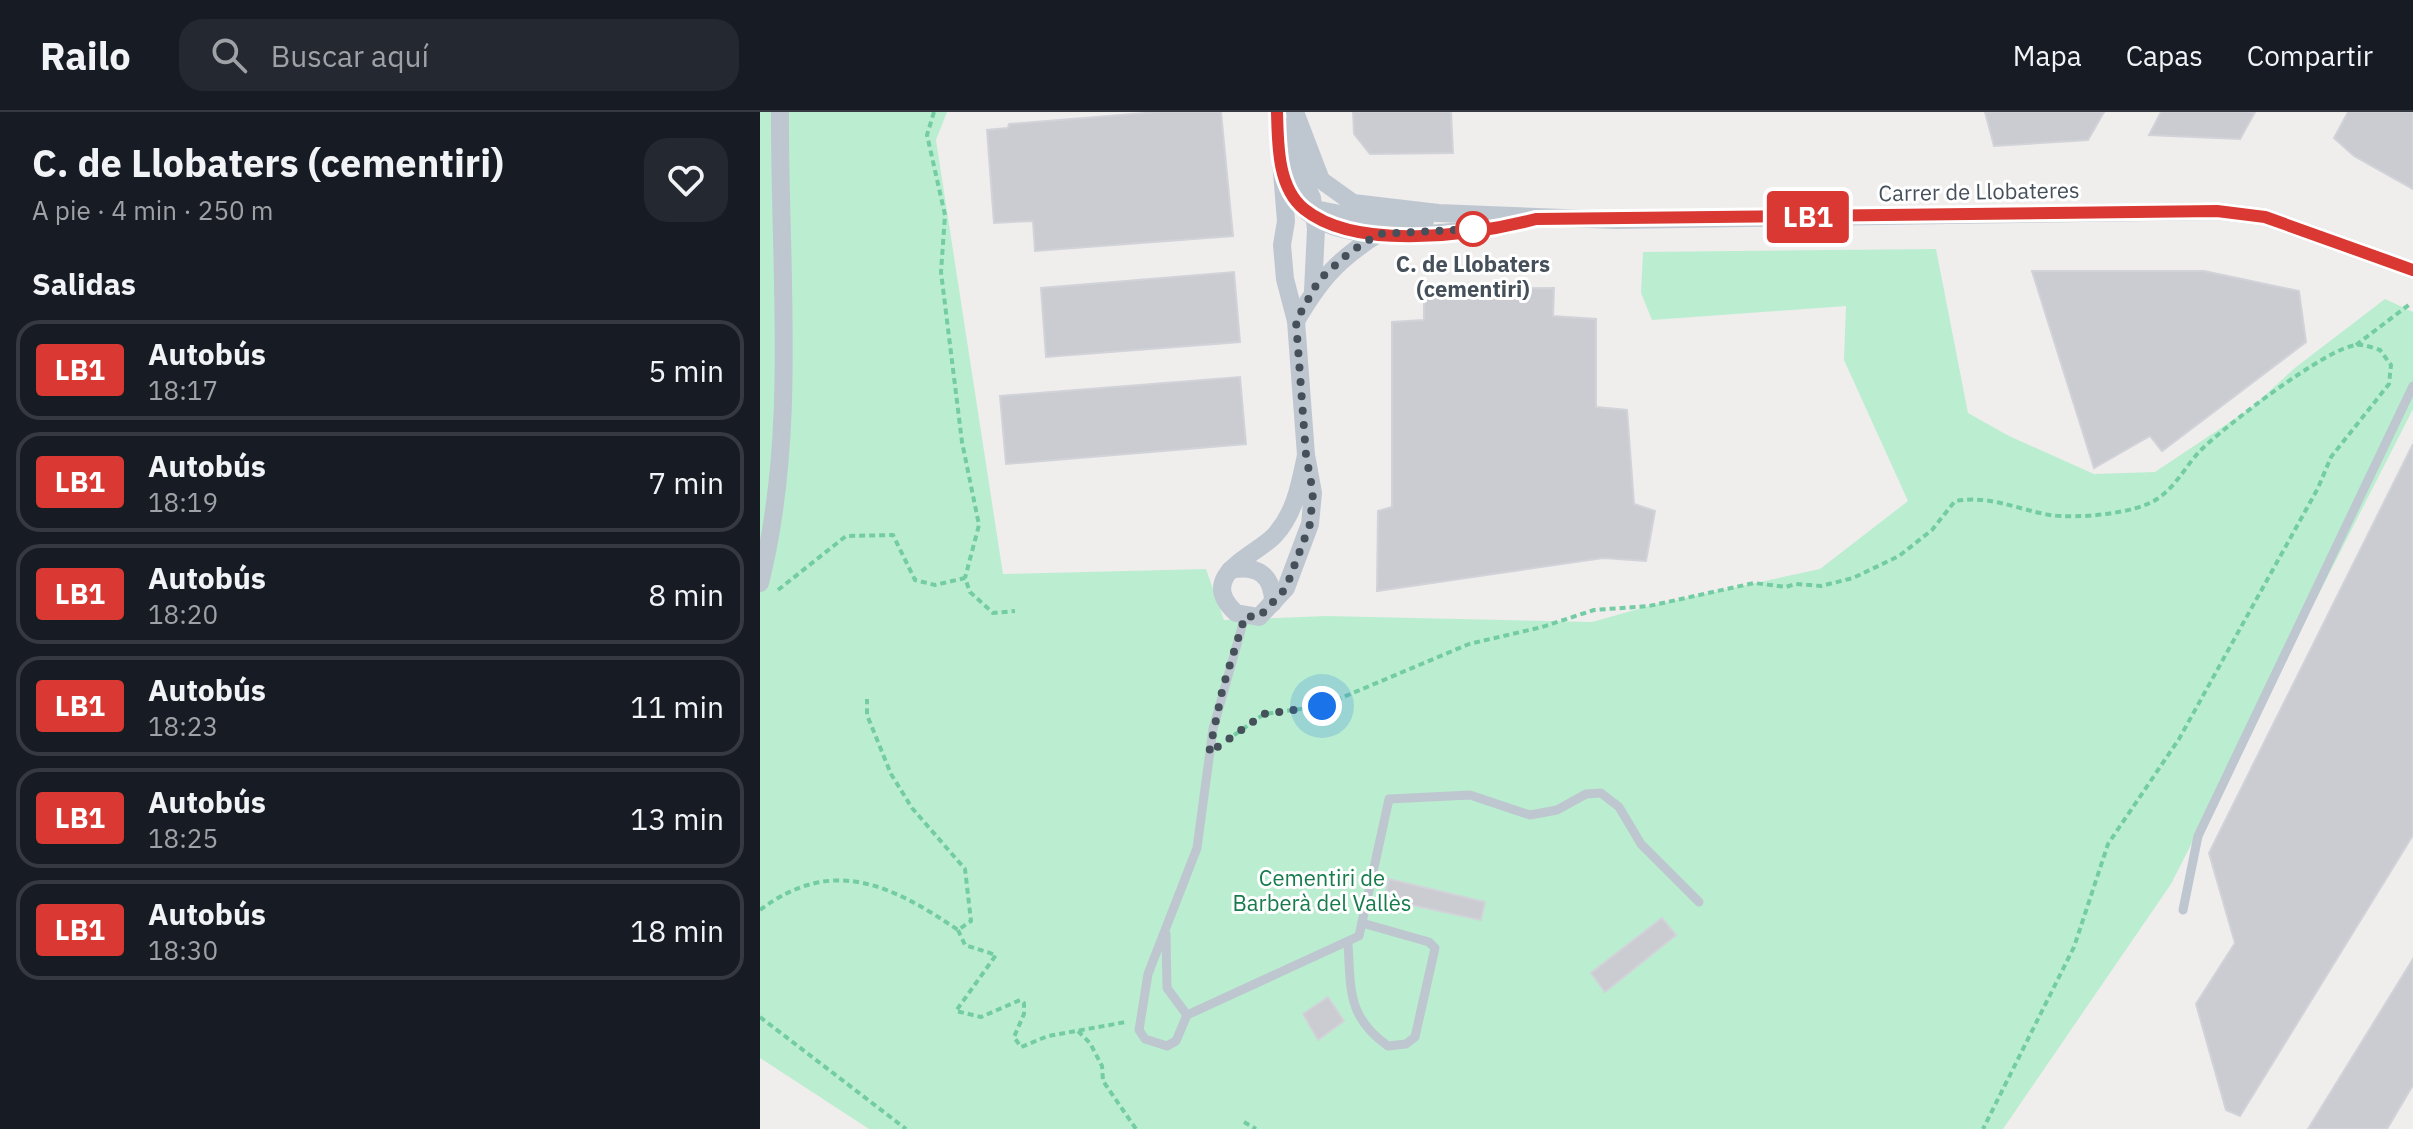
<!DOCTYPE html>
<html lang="es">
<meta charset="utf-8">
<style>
:root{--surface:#171b24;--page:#242831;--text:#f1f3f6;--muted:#9ea1a6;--line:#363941}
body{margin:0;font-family:"IBM Plex Sans",sans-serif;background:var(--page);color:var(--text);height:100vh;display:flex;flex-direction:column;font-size:30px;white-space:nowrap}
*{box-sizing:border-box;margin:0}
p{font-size:26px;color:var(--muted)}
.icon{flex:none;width:44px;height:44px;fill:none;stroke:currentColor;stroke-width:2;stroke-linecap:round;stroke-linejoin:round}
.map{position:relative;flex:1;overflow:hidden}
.drawer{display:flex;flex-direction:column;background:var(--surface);width:760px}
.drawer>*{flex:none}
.badge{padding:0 16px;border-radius:6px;font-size:28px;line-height:52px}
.you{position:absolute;width:40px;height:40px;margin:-20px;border:6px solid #fff;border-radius:50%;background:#1a73e8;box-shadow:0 0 0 12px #1a73e833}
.map>.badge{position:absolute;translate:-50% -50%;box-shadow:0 0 0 4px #fff}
h2{padding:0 32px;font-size:30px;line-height:72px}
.round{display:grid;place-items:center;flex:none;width:84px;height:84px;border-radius:24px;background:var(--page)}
.headline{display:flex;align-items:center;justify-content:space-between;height:136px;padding:0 32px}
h1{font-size:38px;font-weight:700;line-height:60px}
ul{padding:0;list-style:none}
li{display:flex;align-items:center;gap:24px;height:100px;margin:0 16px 12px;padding:0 16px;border:4px solid var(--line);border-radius:24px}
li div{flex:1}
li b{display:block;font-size:30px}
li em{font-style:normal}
li .badge{min-width:88px;font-weight:700;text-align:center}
header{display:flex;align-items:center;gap:48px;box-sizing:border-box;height:112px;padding:0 40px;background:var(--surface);border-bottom:2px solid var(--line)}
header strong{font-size:38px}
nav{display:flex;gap:44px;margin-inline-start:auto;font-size:28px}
.search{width:560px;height:72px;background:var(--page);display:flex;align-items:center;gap:20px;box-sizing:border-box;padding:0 28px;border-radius:24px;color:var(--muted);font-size:30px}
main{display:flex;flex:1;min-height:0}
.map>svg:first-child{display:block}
</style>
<header>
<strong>Railo</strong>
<div class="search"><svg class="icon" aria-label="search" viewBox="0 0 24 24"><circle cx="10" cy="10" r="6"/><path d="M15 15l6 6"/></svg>Buscar aquí</div>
<nav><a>Mapa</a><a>Capas</a><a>Compartir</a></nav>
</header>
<main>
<section class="drawer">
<div class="headline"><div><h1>C. de Llobaters (cementiri)</h1><p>A pie · 4 min · 250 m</p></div><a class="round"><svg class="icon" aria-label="heart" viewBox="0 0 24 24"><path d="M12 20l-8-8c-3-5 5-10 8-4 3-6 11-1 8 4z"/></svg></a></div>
<h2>Salidas</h2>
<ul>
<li><span class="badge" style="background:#da3832;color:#fff">LB1</span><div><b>Autobús</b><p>18:17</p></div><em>5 min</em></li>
<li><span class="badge" style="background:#da3832;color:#fff">LB1</span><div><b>Autobús</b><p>18:19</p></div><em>7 min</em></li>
<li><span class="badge" style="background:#da3832;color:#fff">LB1</span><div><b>Autobús</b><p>18:20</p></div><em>8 min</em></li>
<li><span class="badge" style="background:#da3832;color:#fff">LB1</span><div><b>Autobús</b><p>18:23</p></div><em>11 min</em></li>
<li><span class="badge" style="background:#da3832;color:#fff">LB1</span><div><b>Autobús</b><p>18:25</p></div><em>13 min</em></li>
<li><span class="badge" style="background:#da3832;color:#fff">LB1</span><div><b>Autobús</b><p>18:30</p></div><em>18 min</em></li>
</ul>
</section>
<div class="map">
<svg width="1653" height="1017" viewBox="0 0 1653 1017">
<rect width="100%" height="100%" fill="#f0eded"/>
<!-- green -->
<polygon fill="#bbeed0" points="0,0 187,0 176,28 243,462 446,457 464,508 566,504 832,510 889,494 1060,457 1148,389 1084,248 1086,194 892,208 881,181 883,140 1176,137 1208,301 1249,324 1334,362 1395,360 1491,296 1536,255 1625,187 1653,200 1653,297 1411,772 1243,1017 109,1017 0,946"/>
<!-- building -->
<g fill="#caccd2" stroke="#d1d3d9" stroke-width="2">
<polygon points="397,0 461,0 473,124 275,139 273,109 234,111 227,18 248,16 249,12"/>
<polygon points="593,0 691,0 693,41 610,42 594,22"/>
<polygon points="1225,0 1344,0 1328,28 1234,34"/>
<polygon points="1401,0 1495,0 1480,27 1389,23"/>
<polygon points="1588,0 1653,0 1653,77 1594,44 1574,26"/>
<polygon points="1272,159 1444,159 1539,179 1546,230 1402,339 1390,324 1334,356"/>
<polygon points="474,160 480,230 286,245 281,176"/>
<polygon points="794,176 793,204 836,207 836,295 867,298 874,392 895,399 886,449 843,446 617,479 618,399 632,395 632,210 664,208 664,177"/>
<polygon points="480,265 486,332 246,352 240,284"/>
<polygon points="1653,332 1653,723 1480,1004 1466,998 1436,892 1475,831 1449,741"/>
<polygon points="629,767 725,790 721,808 624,787"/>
<polygon points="902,806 916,823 845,880 831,861"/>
<polygon points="1653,847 1653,973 1627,1017 1548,1017"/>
<polygon points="568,885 584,909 558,928 543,902"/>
</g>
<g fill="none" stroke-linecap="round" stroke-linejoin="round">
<!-- path -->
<g stroke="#73cca3" stroke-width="4" stroke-dasharray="6 4" stroke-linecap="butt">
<polyline points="174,0 167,23 185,103 181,160 202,330 219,413 205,466"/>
<polyline points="1596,233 1650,192"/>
<polyline points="18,478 86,424 133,423 155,468 175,473 205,466 210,480 233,501 255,499"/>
<path d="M466,629L504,602L562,594L709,532L782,515L834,498L889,494L994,471L1026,475L1035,472L1061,474L1093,466L1139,444L1172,418L1195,389C1230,383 1256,397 1290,403C1316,407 1375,402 1397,387C1416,375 1426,353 1441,338C1464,315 1567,235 1597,233C1603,232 1614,236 1620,238L1631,253L1629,272L1571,345L1558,376L1419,627L1348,732L1314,835L1223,1017"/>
<path d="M0,798C72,744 130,772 198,818L211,809L205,757L152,696L131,662L107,603V587"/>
<polyline points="198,818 205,833 236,843 196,899 221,905 260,888 264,891 264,902 254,925 261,935 288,924 366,910"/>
<polyline points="0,905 146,1017"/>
<polyline points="318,919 330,931 342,954 343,969 376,1017"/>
<polyline points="484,1010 496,1017"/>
</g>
<!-- lane -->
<g stroke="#bec7d0" stroke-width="9">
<polyline points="1423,798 1438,724 1653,274"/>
<polyline points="406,822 407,876 427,903"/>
<path d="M588,832C591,878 587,905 628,934L646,932L655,925L675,836L669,830L602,811"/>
<polyline points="427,903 599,824 629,687 710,683 770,703 797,698 826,682 841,681 859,695 881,732 939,790"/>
<polyline points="427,903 416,929 407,934 385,927 379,918 388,862 437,736 453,617 485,504"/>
</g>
<!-- street -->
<g stroke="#bec7d0" stroke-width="18">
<path d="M517,0L526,109L522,133L525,167L536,209L546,343L553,381L550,412L526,476L499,505L476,501C435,463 496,444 515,423C535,401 540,372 546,343"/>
<polyline points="535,0 561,68 593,91 678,101 856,108 1457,99 1505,105 1653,158"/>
<polyline points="534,10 537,55 552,86 556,117 553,179"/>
<path d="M525,69C530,77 535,88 542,95C583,139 692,119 746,114"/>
<polyline points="549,96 612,108 665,109"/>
<path d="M536,209C560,168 577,148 618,122"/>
<path d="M470,458C497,452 513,463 513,491"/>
<path d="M0,471C38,321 19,154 20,0"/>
</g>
</g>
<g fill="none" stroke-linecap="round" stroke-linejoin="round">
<!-- line casing -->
<g stroke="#fff" stroke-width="18">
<path id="line" d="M517,0C518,31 517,75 544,97C597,140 714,123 776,107L1457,99L1505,105L1653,158"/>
</g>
<!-- line -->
<use href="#line" stroke="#da3832" stroke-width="12"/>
<!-- walk -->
<polyline stroke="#46505b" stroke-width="8" stroke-dasharray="0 14.4" points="562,594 504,602 449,641 463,575 485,504 499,505 526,476 550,412 553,381 546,343 536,209 559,168 590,140 618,122 713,117"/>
</g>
<!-- markers -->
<circle fill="#fff" stroke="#da3832" stroke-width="4" cx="713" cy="117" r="16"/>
<g text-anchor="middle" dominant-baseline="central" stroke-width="6" stroke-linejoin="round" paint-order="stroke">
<!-- street labels -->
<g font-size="22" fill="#46505b" stroke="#fff">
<text transform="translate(1219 79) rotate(-1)">Carrer de Llobateres</text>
</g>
<!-- stop labels -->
<g font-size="22" font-weight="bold" fill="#46505b" stroke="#fff">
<text x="713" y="151">C. de Llobaters<tspan x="713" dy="25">(cementiri)</tspan></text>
</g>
<!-- park labels -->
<g font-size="22" fill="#177b4c" stroke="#fff">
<text x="562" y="765">Cementiri de<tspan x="562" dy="25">Barberà del Vallès</tspan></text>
</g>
</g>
</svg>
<div class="you" style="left:562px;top:594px"></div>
<b class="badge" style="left:1048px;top:105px;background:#da3832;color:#fff">LB1</b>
</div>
</main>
